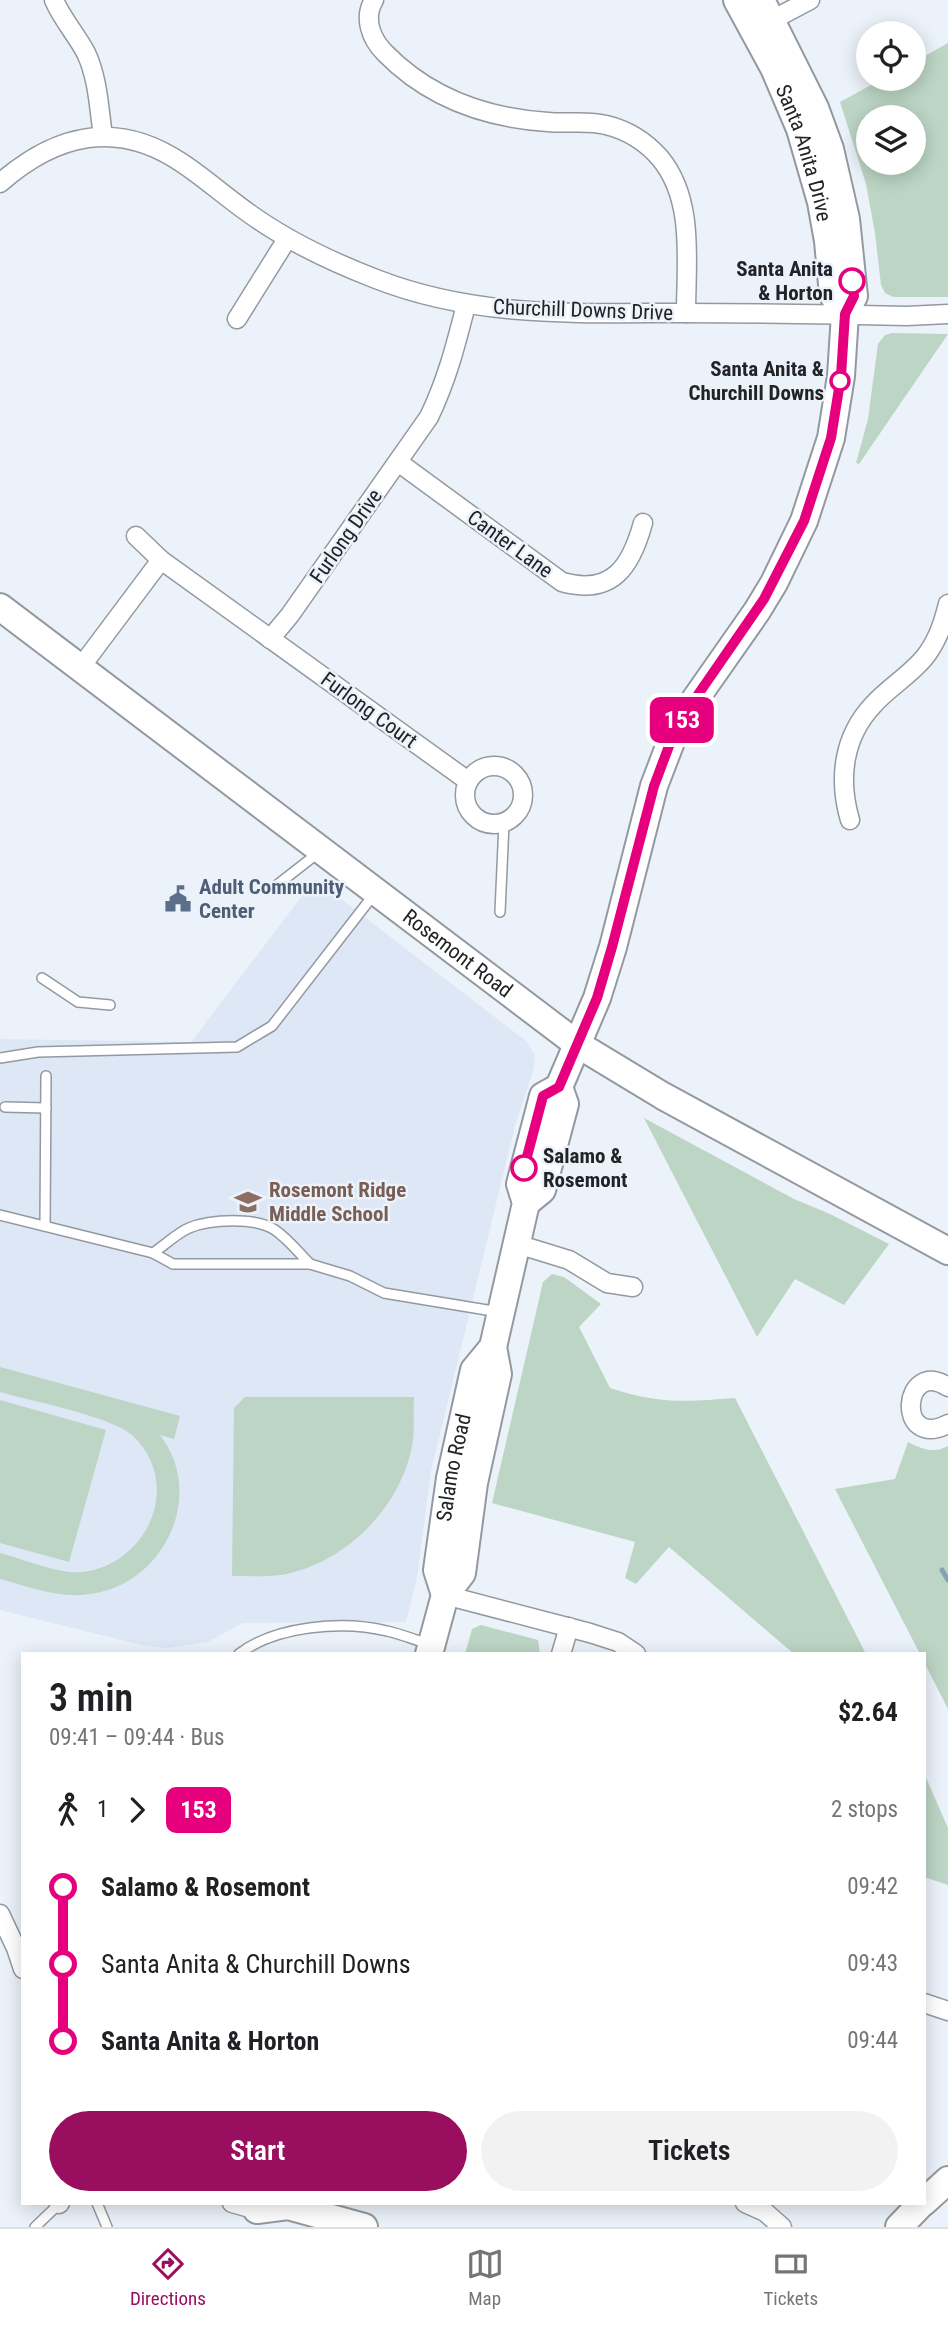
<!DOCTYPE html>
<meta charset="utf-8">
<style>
:root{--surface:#fff;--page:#f2f2f2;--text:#202124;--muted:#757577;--line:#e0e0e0;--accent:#9a0e5f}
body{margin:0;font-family:"Roboto Condensed",sans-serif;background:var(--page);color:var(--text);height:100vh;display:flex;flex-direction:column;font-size:26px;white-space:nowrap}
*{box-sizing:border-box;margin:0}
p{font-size:23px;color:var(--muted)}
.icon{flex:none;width:38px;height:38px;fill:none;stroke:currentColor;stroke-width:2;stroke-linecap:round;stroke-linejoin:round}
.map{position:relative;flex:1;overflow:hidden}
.details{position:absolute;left:21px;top:1652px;width:905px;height:553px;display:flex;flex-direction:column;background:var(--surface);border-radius:0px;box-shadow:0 4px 18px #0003}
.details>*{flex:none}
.badge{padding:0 14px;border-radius:10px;font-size:24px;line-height:46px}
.fabs{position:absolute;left:856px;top:21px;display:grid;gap:14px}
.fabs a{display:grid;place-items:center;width:70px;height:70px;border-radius:50%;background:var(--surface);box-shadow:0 4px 18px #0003;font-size:35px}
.map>.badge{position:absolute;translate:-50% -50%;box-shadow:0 0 0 4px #fff}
.legs{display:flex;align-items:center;gap:10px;height:77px;padding:0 28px;font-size:23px}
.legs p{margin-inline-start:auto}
.overview{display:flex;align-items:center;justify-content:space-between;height:119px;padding:0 28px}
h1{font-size:38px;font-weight:600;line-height:52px}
.primary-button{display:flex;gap:14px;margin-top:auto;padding:14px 28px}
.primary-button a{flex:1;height:80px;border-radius:42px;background:var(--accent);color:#fff;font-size:28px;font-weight:600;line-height:80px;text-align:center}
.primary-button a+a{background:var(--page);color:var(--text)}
ul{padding:0 28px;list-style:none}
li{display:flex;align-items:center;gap:24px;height:77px;font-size:26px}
li i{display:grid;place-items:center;width:10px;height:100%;margin:0 9px;background:currentColor}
li i::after{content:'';width:18px;height:18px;margin:-9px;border:5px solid;border-radius:50%;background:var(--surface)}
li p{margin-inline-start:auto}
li:first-child i{background:linear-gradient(#0000 50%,currentColor 0)}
li:last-child i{background:linear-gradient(currentColor 50%,#0000 0)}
.tabs{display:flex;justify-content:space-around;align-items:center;height:98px;border-top:2px solid var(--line);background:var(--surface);font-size:19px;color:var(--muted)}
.tabs a{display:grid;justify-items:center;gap:4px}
.tabs .selected{color:var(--accent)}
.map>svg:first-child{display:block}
</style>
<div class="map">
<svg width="948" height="2227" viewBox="0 0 948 2227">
<rect width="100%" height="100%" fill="#ecf2fa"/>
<!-- built -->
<polygon fill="#dde7f6" points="315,879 526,1041 535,1055 534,1068 515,1126 431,1471 417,1577 406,1622 243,1623 208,1642 167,1648 141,1645 0,1610 0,1039 191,1042"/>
<!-- green -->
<g fill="#bcd5c4" fill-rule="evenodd">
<path d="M948,43V297H893L885,293L881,285L875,233L866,184L840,102L882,79H914V62ZM914,117V163H868V117Z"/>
<polygon points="892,333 948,334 859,464 856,463 868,419 878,344 885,335"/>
<polygon points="644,1118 794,1199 830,1214 889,1244 844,1305 795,1279 757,1337"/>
<path d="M552,1274L564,1277L601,1304L579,1327L610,1388C657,1404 686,1402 735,1398L866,1654H794L669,1547L636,1584L625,1578L635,1542L492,1503L543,1282Z"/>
<path d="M0,1367L180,1416L174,1439L160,1435C207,1496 163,1585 90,1594C60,1599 29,1587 0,1579V1553C23,1559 61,1575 83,1572C148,1564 184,1483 132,1435C110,1416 31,1401 0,1392Z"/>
<path d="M245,1397H414C413,1413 415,1431 412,1446C400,1509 344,1564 281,1575C265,1577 248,1576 232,1576L234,1408Z"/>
<polygon points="0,1400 106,1430 69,1562 0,1543"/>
<path d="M908,1442C922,1449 934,1454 948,1446V1709L924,1662V1654H920L835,1489L895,1479Z"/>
<polygon points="481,1625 538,1640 540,1654 465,1654 472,1629"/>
<polygon points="924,1773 948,1828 948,1885 924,1877"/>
</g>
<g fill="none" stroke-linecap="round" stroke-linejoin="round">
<!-- stream -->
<polyline stroke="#81a4b0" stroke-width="5" points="942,1570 948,1580"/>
<!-- lane casing -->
<g stroke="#9499a1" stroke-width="12">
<g id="lane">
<polyline points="277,885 318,853"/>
<polyline points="500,912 504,823"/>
<polyline points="42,978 78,1002 110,1005"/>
<polyline points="0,1058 38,1052 237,1047 272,1026 375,893"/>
<polyline points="5,1107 46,1108"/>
<polyline points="0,1215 153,1253 173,1264 310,1264 350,1276 384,1293 499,1312"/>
<polyline points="45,1226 46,1076"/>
<path d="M153,1253C165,1245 177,1233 189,1228C210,1219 256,1217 275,1230C288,1239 299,1253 310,1264"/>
<path d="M239,1654C275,1626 343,1620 387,1631C401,1634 415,1640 429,1644"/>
<polyline points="97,2203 107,2227"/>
<polyline points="35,2227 59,2204"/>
</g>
</g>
<!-- street casing -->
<g stroke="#9499a1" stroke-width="21">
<g id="street">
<path d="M54,0C62,19 76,34 86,53C98,78 99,109 103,136"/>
<path d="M374,0C363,18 371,39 385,53C429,98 486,118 548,122C567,124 588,120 606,125C627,130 646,142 660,158C695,200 686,262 686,313"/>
<polyline points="772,20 810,0"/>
<path d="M0,183C56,134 117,119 182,163C206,179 227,198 250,214C289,242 332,262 376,279C476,318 575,313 680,313C755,313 831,314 907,316L948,314"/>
<polyline points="237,319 287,239"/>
<path d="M398,462L562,582C613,596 631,566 643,523"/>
<polyline points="136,536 161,560 468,781"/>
<path d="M270,639L290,615L429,417C447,380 456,344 466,305"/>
<polyline points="80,668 161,560"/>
<circle cx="494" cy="795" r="29"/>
<path d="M850,820C838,779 843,737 873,705C888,688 909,676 924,658C937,642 943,624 948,604"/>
<polyline points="517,1244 569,1260 607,1283 633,1287"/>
<path d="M948,1387C902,1357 895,1451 948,1424"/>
<polyline points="445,1595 590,1633 618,1642 636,1654"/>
<polyline points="561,1654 569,1627"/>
<polyline points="0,1914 16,1948 23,1969"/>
<polyline points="924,2003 948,2011"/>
<polyline points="232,2203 257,2210"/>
<polyline points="745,2203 765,2212 782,2227"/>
<polyline points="59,2204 60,2203"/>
</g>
</g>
<!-- secondary casing -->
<g stroke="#9499a1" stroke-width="30">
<g id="secondary">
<path id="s1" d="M737,0L774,68L800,129L821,202L828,241L833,295L845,314"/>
<path id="s2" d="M0,607L577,1044L663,1096L948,1251"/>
<polyline points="526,1203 542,1190 565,1104 559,1087"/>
<path id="s3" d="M445,1595L437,1570L450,1478L474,1370L493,1347L526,1203L520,1184L543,1096L559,1087L597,998L613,947L654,786L672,739L687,711L757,611L774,583L804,521L831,438L841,376L845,314L854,296L846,219L830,149L815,108L761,0"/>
<polyline points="429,1654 445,1595 462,1573 474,1483 498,1374 493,1347"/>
<polyline points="924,2202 948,2180"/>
<polyline points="257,2210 288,2206 364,2227"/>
<polyline points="899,2227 922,2203"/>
</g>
</g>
<!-- lane -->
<use href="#lane" stroke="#fff" stroke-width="9"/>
<!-- street -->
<use href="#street" stroke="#fff" stroke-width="18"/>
<!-- secondary -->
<use href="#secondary" stroke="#fff" stroke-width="26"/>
</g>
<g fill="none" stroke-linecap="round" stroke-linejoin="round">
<!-- line-1 casing -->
<g stroke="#fff" stroke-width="16">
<polyline id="line-1" points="524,1168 543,1096 559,1087 597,998 612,947 654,786 672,738 697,696 764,599 804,521 831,438 841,376 845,314 854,296 852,281"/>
</g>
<!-- line-1 -->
<use href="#line-1" stroke="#e6007e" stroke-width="10"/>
</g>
<!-- icons -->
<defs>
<g id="civic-bare" transform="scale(2.1)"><path d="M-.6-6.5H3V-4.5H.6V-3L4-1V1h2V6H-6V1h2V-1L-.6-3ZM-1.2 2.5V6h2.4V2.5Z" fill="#5c6f8a" stroke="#ecf2fa" stroke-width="2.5" paint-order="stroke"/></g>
<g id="school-bare" transform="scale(2.1)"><path d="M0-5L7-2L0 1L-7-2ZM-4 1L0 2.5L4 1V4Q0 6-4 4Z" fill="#8d6e63" stroke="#ecf2fa" stroke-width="2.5" paint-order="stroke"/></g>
</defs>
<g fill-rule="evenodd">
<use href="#civic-bare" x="178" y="899"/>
<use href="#school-bare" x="248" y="1202"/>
</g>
<!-- markers -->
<g fill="#fff" stroke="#e6007e" stroke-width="3.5">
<circle cx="852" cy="281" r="12"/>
<circle cx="840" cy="381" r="9"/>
<circle cx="524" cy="1168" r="12"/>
</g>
<g text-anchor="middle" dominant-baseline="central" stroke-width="5" stroke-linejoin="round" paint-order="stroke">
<!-- street labels -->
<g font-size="21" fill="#212326" stroke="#ecf2fa">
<text stroke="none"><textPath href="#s1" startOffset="168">Santa Anita Drive</textPath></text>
<text transform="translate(583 310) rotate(2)">Churchill Downs Drive</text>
<text transform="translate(346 536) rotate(-55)">Furlong Drive</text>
<text transform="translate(510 544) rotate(36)">Canter Lane</text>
<text transform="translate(369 710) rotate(36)">Furlong Court</text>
<text stroke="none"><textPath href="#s2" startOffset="574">Rosemont Road</textPath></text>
<text stroke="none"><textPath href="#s3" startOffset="130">Salamo Road</textPath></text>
</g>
<!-- stop labels -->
<g font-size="21" font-weight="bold" fill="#212326" stroke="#ecf2fa" text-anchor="end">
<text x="833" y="269">Santa Anita<tspan x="833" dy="24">&amp; Horton</tspan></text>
<text x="824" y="369">Santa Anita &amp;<tspan x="824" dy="24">Churchill Downs</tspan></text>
<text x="543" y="1156" text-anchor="start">Salamo &amp;<tspan x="543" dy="24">Rosemont</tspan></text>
</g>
<!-- service labels -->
<g font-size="21" font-weight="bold" fill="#4e5e75" stroke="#ecf2fa" text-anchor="start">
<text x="199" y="887">Adult Community<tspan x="199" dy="24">Center</tspan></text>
</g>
<!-- education labels -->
<g font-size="21" font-weight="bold" fill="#785e54" stroke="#ecf2fa" text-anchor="start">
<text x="269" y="1190">Rosemont Ridge<tspan x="269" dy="24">Middle School</tspan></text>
</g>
</g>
</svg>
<div class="fabs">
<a><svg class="icon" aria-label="locate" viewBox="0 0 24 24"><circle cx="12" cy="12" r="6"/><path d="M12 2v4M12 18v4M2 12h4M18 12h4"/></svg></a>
<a><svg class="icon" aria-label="layers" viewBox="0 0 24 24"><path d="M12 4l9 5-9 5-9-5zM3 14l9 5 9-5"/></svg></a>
</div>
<b class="badge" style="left:682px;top:720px;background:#e6007e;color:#fff">153</b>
<section class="details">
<div class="overview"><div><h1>3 min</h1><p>09:41 – 09:44 · Bus</p></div><b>$2.64</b></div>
<div class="legs"><svg class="icon" aria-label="walk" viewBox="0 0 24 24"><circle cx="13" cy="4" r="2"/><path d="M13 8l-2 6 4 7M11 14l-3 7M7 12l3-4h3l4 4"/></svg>1<svg class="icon" aria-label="forward" viewBox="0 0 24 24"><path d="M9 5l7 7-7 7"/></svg><b class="badge" style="background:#e6007e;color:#fff">153</b><p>2 stops</p></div>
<ul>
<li><i style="color:#e6007e"></i><b>Salamo &amp; Rosemont</b><p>09:42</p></li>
<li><i style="color:#e6007e"></i><span>Santa Anita &amp; Churchill Downs</span><p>09:43</p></li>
<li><i style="color:#e6007e"></i><b>Santa Anita &amp; Horton</b><p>09:44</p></li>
</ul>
<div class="primary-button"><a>Start</a><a>Tickets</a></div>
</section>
</div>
<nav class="tabs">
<a class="selected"><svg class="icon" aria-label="directions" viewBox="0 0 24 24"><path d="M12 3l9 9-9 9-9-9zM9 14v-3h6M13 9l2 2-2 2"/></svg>Directions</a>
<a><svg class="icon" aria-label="map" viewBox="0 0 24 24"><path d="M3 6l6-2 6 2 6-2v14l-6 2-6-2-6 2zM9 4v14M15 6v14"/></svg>Map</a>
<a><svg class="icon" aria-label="tickets" viewBox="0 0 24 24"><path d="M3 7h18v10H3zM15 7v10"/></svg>Tickets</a>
</nav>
